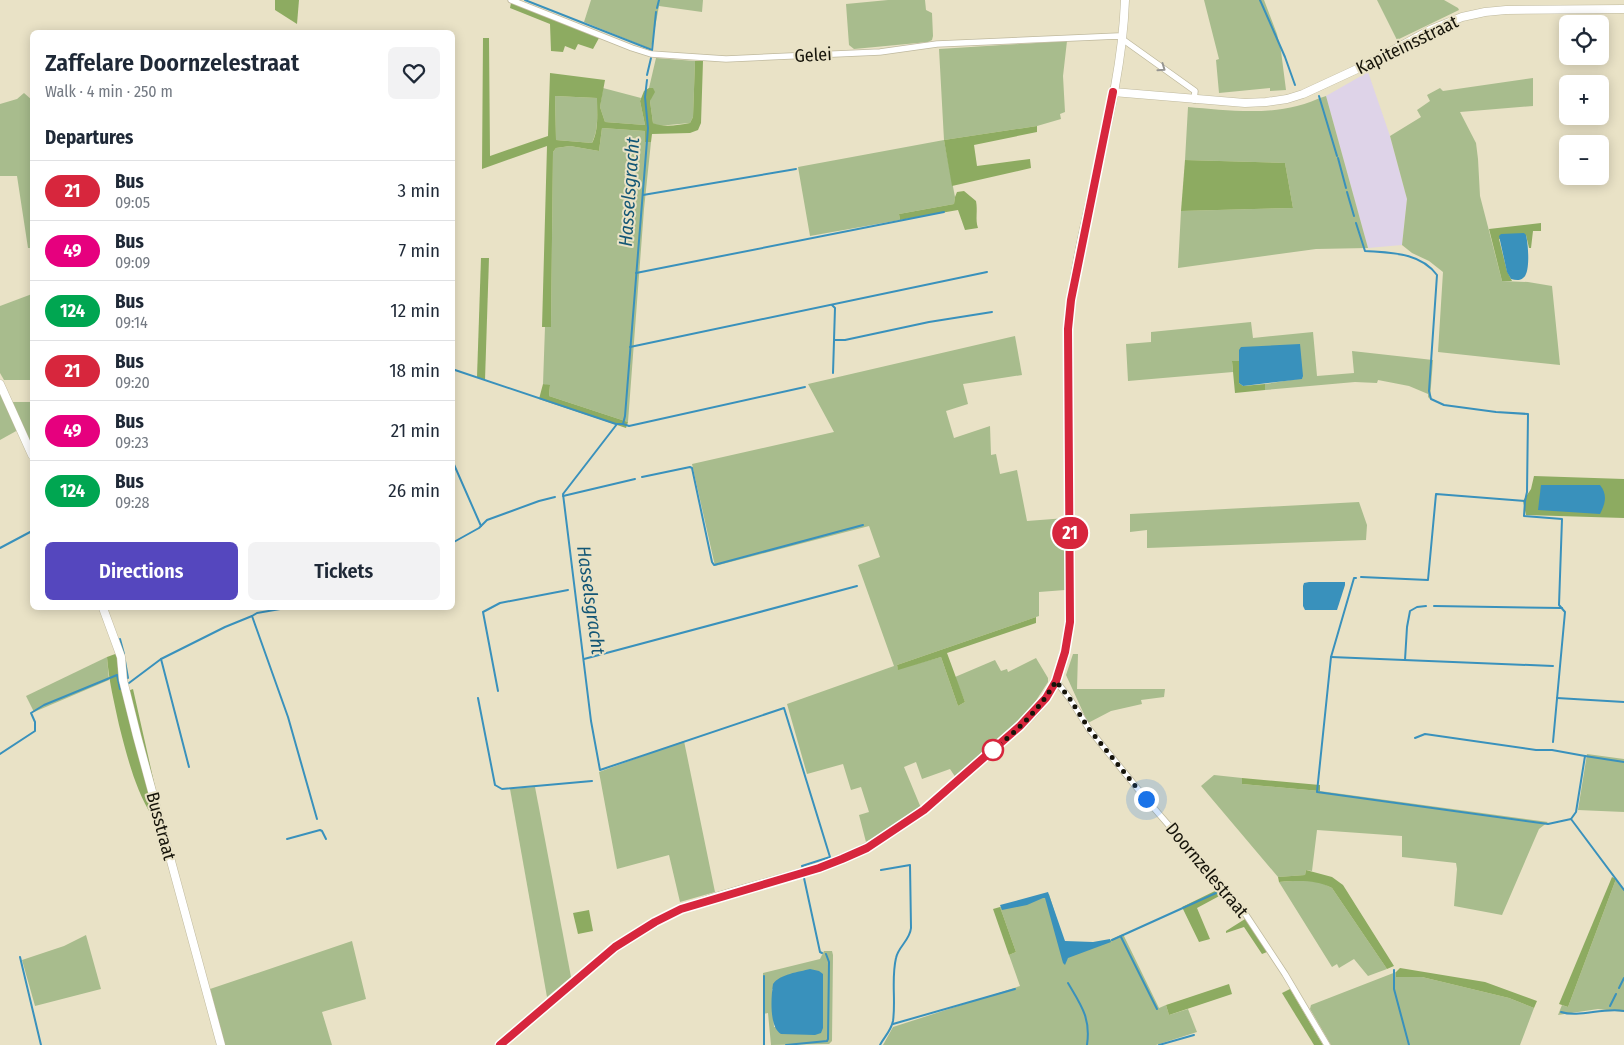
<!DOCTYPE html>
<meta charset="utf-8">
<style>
:root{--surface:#fff;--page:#f2f2f3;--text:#1f2937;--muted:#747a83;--line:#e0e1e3;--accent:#5547be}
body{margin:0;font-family:"Fira Sans Condensed",sans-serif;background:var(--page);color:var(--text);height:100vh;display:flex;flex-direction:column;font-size:19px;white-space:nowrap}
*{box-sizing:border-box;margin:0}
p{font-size:16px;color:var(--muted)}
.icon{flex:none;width:28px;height:28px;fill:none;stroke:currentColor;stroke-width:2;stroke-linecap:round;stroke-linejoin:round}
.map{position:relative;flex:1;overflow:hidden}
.panel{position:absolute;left:30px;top:30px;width:425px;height:580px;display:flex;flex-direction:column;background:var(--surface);border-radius:8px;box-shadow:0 2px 12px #0003}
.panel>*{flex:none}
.badge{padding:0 10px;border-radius:16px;font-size:18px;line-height:32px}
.tools{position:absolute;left:1559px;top:15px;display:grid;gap:10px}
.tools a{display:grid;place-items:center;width:50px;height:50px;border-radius:8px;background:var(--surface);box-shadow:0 2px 12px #0003;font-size:25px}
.you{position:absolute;width:25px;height:25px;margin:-12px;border:4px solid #fff;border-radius:50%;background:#1a73e8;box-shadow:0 0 0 8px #1a73e833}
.map>.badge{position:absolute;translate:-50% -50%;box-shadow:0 0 0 2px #fff}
h2{padding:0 15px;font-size:19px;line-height:45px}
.round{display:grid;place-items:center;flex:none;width:52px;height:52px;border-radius:8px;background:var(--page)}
.summary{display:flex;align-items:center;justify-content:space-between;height:85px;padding:0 15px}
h1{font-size:24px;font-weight:600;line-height:38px}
.button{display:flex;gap:10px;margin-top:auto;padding:10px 15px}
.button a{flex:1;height:58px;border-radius:8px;background:var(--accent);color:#fff;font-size:20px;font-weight:600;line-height:58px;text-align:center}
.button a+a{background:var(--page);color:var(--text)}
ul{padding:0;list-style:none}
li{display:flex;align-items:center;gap:15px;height:60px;padding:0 15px;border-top:1px solid var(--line)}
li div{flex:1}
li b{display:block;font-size:19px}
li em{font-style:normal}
li .badge{min-width:55px;font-weight:700;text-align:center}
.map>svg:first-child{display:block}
</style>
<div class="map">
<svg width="1624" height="1045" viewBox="0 0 1624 1045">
<rect width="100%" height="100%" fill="#e9e2c6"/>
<!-- commercial -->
<polygon fill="#ded3e8" points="1368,72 1390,136 1407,199 1402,245 1368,248 1326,96"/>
<!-- green -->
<g fill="#a8bc8d" fill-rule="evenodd">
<polygon points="591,0 703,0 702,12 659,6 651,49 584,22"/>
<polygon points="888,0 925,0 926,10 932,13 933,36 932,40 928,42 854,49 849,45 846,4"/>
<polygon points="1204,0 1264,0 1277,34 1281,51 1286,90 1270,91 1270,88 1219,93 1216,60 1219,59"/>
<polygon points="1377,0 1444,0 1458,8 1459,10 1397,40"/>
<polygon points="1067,41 1063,76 1065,112 1060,114 1061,119 1037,126 944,140 955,197 954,204 899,214 900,220 810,236 798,167 944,140 939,49"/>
<polygon points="656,58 695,61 693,117 690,123 658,126 653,123 650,101 653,88 649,88"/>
<polygon points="1533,78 1533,106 1460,112 1476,143 1478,159 1480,196 1502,281 1528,282 1552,286 1560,365 1438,352 1443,272 1429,261 1412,253 1402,245 1407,199 1390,136 1421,117 1417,110 1430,101 1427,95 1440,88 1443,91"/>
<polygon points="603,88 641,98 640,101 645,125 605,122 600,107"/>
<polygon points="24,93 32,100 32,248 28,248 17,176 0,176 0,104 17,99"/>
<path d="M555,96L597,98C597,112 599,129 592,143L556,140Z"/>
<path d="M1326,96L1368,248L1316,249L1178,268L1181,211L1293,208L1285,163L1185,160L1188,107C1222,110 1263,115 1297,106C1307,104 1316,99 1326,96Z"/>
<polygon points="602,128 645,131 645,142 651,142 644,209 628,422 549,396 550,386 543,384 545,327 551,327 553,152 556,148 570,146 599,151"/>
<polygon points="32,294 32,380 4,380 0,373 0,306"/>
<polygon points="1251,322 1253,338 1313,332 1317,376 1354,373 1352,351 1433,360 1430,399 1428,397 1428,394 1409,386 1378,380 1377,383 1355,382 1265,390 1265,384 1303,378 1239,350 1239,361 1232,362 1233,372 1128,381 1126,344 1151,342 1151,332"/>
<polygon points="1015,336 1022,375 963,384 968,404 946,411 954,438 990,426 991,455 996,454 1000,474 1017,470 1027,521 1066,518 1065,590 1039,592 1039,616 897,665 898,669 941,657 958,706 965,702 955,677 995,660 1001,671 1007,669 1008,672 1036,658 1048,678 1048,682 1028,713 956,778 950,769 922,779 916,762 904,767 921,808 882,834 866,842 859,815 869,812 861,787 851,790 843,764 807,774 787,704 894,666 858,565 880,557 869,526 715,566 692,464 834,432 808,384"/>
<polygon points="0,393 18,430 0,440"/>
<polygon points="12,402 32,402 32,446"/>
<polygon points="1359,502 1367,525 1366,540 1147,548 1147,530 1130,532 1130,514"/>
<polygon points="1073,654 1078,654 1077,689 1165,689 1164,697 1141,700 1142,704 1111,711 1088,723 1066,675"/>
<polygon points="107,657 109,680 34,712 26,696"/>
<polygon points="684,741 715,892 680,902 669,855 617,869 599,772"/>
<polygon points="1587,754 1624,759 1624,812 1578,810"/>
<polygon points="1214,775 1242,778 1242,784 1320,791 1548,822 1539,829 1502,915 1454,906 1457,869 1456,863 1402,857 1402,836 1317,830 1312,871 1306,870 1305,875 1278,877 1201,786"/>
<polygon points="535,787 571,977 547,997 510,789"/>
<polygon points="1616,879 1624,889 1624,1012 1598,1009 1558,1015 1562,1005 1568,1007"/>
<polygon points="1307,880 1322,883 1332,888 1387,969 1368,976 1354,959 1339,968 1337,964 1332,967 1279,882"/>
<polygon points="1049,894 1064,943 1099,945 1123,934 1159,1008 1166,1005 1169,1015 1188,1009 1197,1032 1156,1045 883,1045 893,1027 1020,986 1009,955 1016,952 1000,907"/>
<polygon points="86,935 101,989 35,1006 22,960 64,946"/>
<polygon points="352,941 366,999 322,1012 332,1045 225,1045 210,989"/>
<path d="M824,951H832L833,955L832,1041L829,1044L771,1045L768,1013L763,1014V973L820,959ZM823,983V1027H774L772,989Z"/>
<polygon points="1396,972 1396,977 1422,977 1509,998 1534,1008 1520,1045 1331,1045 1310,1009 1311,1005"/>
</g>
<!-- forest -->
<g fill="#8dab61" fill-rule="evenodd">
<polygon points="275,0 299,0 297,24 275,10"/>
<polygon points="511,3 599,38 593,49 578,44 575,50 565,46 563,52 551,51 550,24 510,8"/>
<path d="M483,38H489L490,156L548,136L550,73L605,80L600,107L605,122L645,125L640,101L644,91L649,88H653L655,92L650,101L653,123C663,128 679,125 690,123L693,117L695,61H703L701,123L698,130L690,133L652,134L651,142H645V131L602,128L599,151L570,146L556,148L553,152L551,327H542L547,146L482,169ZM555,96L597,98C597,112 599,130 592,143L556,140Z"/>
<polygon points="1037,126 1037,132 974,145 977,166 1030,159 1031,168 952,186 944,140"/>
<polygon points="1185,160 1285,163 1293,208 1181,211"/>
<path d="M964,191L976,201C978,211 975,219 978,228L965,230L958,210L900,220L899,214L954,204L955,197L957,192Z"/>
<polygon points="1541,223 1541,231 1533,231 1531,248 1529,248 1526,235 1499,239 1507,271 1512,281 1502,281 1489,229"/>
<polygon points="481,258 489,258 485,380 477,377"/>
<polygon points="1232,361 1239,361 1239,383 1243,386 1265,384 1265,390 1235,393"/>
<polygon points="543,384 550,385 549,396 628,422 626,428 539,399"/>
<polygon points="1534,476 1624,479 1624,518 1526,515 1523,501 1531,489"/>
<polygon points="1036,617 1036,623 947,653 965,702 958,706 941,657 898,670 897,665"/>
<path d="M118,653L122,693L133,689L158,800L152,802L155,815L152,816C135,789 127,756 119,725C114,701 109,682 107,657Z"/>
<polygon points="1242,778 1320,785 1320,791 1242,784"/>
<path d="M1306,870L1332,877L1343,885L1394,966L1387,969L1332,888C1314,879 1298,881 1279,882L1278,877L1305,875Z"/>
<polygon points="1612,877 1616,879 1568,1007 1559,1004"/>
<polygon points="1219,889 1223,894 1197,908 1210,939 1199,942 1182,907"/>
<polygon points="1000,907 1016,952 1009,955 993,909"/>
<polygon points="589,910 593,931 578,934 573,913"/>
<polygon points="1245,919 1267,952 1262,954 1244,927 1226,933 1226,931"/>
<polygon points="1400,968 1485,982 1537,1001 1534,1008 1509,998 1422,977 1396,977 1396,972"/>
<polygon points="1229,984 1232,994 1169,1015 1166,1005"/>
<polygon points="1290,989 1323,1045 1314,1045 1282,993"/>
</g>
<!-- water -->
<g fill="#3991bc">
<path d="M1524,233L1526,235C1528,243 1531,273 1523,278C1520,281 1515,280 1511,279L1507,272L1499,236L1501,234Z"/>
<polygon points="1300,344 1303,376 1302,379 1243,386 1239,383 1239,350 1241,347"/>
<path d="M1541,485H1600C1608,495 1605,504 1600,514L1538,510Z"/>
<polygon points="1309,582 1345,582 1345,585 1337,610 1305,610 1303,606 1303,586 1304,583"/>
<polygon points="1048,892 1065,941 1093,942 1110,939 1111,942 1068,958 1065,965 1063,963 1045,898 1043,898 1027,905 1002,910 1000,905"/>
<path d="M810,969L819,971L823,974V1028L821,1033L815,1035L781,1034C769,1027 771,997 773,984C780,974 799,972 810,969Z"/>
</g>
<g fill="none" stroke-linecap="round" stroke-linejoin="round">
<!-- stream -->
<g stroke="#3991bc" stroke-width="2">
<polyline points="525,0 652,50"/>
<polyline points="1260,0 1285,57 1295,85"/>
<polyline points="657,8 659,0"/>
<polyline points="652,51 656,12"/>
<polyline points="647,75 651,58"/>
<polyline points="647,80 645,97 648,128 625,416 623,424 617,424 563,494 591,721 600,770 784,708 830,857 802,866 803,868"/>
<polyline points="1319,96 1337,156"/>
<polyline points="1338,158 1346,188"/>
<polyline points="1347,192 1354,216"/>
<polyline points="643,195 796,169"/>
<path d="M1356,223L1365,251C1391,253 1420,252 1437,275L1429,391L1431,399L1444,405L1496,412L1528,414L1527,492L1525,501L1436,494L1428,580L1361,577"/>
<polyline points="636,273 944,212"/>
<polyline points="832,305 835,308 834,340 845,340 929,322 992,312"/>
<polyline points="630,347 987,272"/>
<polyline points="452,369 616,424"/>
<polyline points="833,373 834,341"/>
<polyline points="623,424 629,426 805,387"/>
<polyline points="452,460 481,526"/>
<polyline points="642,477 690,467 692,468 712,562 714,565 863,525"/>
<polyline points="563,496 635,479"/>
<polyline points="1525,501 1524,516 1562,519 1559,605 1565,612 1553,742"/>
<polyline points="452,543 479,528 487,520 539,501 555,497"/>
<polyline points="0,548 32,531"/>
<polyline points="1356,578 1354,578 1331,657 1317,792 1548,824 1571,819 1624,890"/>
<polyline points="1434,606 1562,608"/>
<polyline points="286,608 257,613 252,616 288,717 317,819"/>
<polyline points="120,639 124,654"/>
<polyline points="1331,657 1553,666"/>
<polyline points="584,659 857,586"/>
<polyline points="1405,660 1407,627 1410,611 1417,607 1426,606"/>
<polyline points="125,661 128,678"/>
<polyline points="129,683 161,659"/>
<polyline points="498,691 483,612 500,603 568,590"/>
<polyline points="478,698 495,785 502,789 592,781"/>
<polyline points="1557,698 1624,702"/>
<polyline points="1415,738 1425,734 1536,750 1552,750 1585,756 1576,812 1571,819"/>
<polyline points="0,754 35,731 35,722 31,713 44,705 117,675 120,689"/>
<polyline points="1585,756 1624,762"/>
<polyline points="189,767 161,659 225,627 252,616"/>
<polyline points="287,839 320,830 322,831 326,839"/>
<polyline points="804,878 820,952 822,953"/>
<polyline points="1121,937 1157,1009"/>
<polyline points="1112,940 1216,893"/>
<polyline points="20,957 41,1045"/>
<polyline points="1394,970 1394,989 1409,1045"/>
<path d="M1068,983C1081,1005 1091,1018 1087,1045"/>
<polyline points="1619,988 1624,978"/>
<polyline points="1610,1006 1616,994"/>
<path d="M1561,1012C1579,1018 1603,1007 1624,1011"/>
<polyline points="893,1024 1015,989"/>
<polyline points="764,1045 764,976"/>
<polyline points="786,1045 827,1041 828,1039 829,962 826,954"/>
<path d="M880,1045C884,1037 891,1031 893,1021C896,1000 891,979 896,958C898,947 910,940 911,928L910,865L881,870"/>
<polyline points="1159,1045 1194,1035"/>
</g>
<!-- street casing -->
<g stroke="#bfb99e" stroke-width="7">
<g id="street">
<polyline points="511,0 632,48 651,54 726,59 880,52 937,44 1118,36 1195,91 1194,100"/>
<polyline points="1056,681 1070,699 1089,729 1146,799 1244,912 1285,974 1327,1045"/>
</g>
</g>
<!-- secondary casing -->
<g stroke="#bfb99e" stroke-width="9">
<g id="secondary">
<polyline points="1113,92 1245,103 1266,102 1287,99 1303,94 1368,64 1430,30 1462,17 1485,12 1506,10 1624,9"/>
<polyline points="0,384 32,455"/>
<polyline points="103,608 121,657 123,680 137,736 221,1045"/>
<path d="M500,1045C524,1025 548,1004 572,984C599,961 625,938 657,921C715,890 782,883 843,858C900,835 944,793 990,753C1009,736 1032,719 1046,697C1061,675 1066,649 1070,622L1068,329C1077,218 1121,112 1125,0"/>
</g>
</g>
<!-- street -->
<use href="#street" stroke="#fff" stroke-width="5.5"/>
<!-- secondary -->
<use href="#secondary" stroke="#fff" stroke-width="8"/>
</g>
<!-- one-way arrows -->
<defs><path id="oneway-chevron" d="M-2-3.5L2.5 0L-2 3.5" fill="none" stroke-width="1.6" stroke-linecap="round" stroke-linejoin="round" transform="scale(1.25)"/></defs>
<use stroke="#969591" href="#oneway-chevron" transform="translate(1162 68) rotate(35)"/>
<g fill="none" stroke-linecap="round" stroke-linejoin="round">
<!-- line casing -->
<g stroke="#fff" stroke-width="11">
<polyline id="line" points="500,1045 615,947 655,922 681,909 819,868 842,859 867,848 924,810 1020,726 1046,698 1056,681 1065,652 1070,622 1068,329 1071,300 1113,92"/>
</g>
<!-- line -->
<use href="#line" stroke="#d7263d" stroke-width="8"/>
<!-- walk -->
<path stroke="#16140a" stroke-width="5" stroke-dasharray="0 9" d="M993,750C1017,731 1040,709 1056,681L1070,699L1089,729L1146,799"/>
</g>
<!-- markers -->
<circle fill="#fff" stroke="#d7263d" stroke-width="2.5" cx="993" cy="750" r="10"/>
<g text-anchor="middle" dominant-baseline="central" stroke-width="4" stroke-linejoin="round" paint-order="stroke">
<!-- street labels -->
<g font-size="18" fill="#16140a" stroke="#e9e2c6">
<text transform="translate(1407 45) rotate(-26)">Kapiteinsstraat</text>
<text transform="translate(813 55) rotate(-3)">Gelei</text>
<text transform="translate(161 826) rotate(75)">Busstraat</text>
<text transform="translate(1207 870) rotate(50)">Doornzelestraat</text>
</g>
<!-- water labels -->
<g font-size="19" font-style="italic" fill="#135675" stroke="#e9e2c6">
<text transform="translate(629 192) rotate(-86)">Hasselsgracht</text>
<text transform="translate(591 600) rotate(82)">Hasselsgracht</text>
</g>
</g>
</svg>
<div class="tools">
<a><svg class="icon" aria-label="locate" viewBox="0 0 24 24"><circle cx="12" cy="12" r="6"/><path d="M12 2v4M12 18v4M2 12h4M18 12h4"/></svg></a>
<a>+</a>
<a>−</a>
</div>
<div class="you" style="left:1146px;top:799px"></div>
<b class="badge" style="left:1070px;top:533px;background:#d7263d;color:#fff">21</b>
<section class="panel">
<div class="summary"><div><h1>Zaffelare Doornzelestraat</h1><p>Walk · 4 min · 250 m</p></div><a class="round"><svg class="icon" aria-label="heart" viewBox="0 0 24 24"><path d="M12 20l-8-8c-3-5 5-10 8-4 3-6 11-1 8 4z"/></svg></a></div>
<h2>Departures</h2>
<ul>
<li><span class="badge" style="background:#d7263d;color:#fff">21</span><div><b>Bus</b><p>09:05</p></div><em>3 min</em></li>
<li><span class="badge" style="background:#e6007e;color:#fff">49</span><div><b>Bus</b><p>09:09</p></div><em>7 min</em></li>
<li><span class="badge" style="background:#00a651;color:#fff">124</span><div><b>Bus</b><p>09:14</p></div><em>12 min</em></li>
<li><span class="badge" style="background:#d7263d;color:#fff">21</span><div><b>Bus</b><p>09:20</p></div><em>18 min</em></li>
<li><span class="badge" style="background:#e6007e;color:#fff">49</span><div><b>Bus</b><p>09:23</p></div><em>21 min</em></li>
<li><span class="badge" style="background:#00a651;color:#fff">124</span><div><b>Bus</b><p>09:28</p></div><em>26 min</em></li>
</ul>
<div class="button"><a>Directions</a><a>Tickets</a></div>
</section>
</div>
